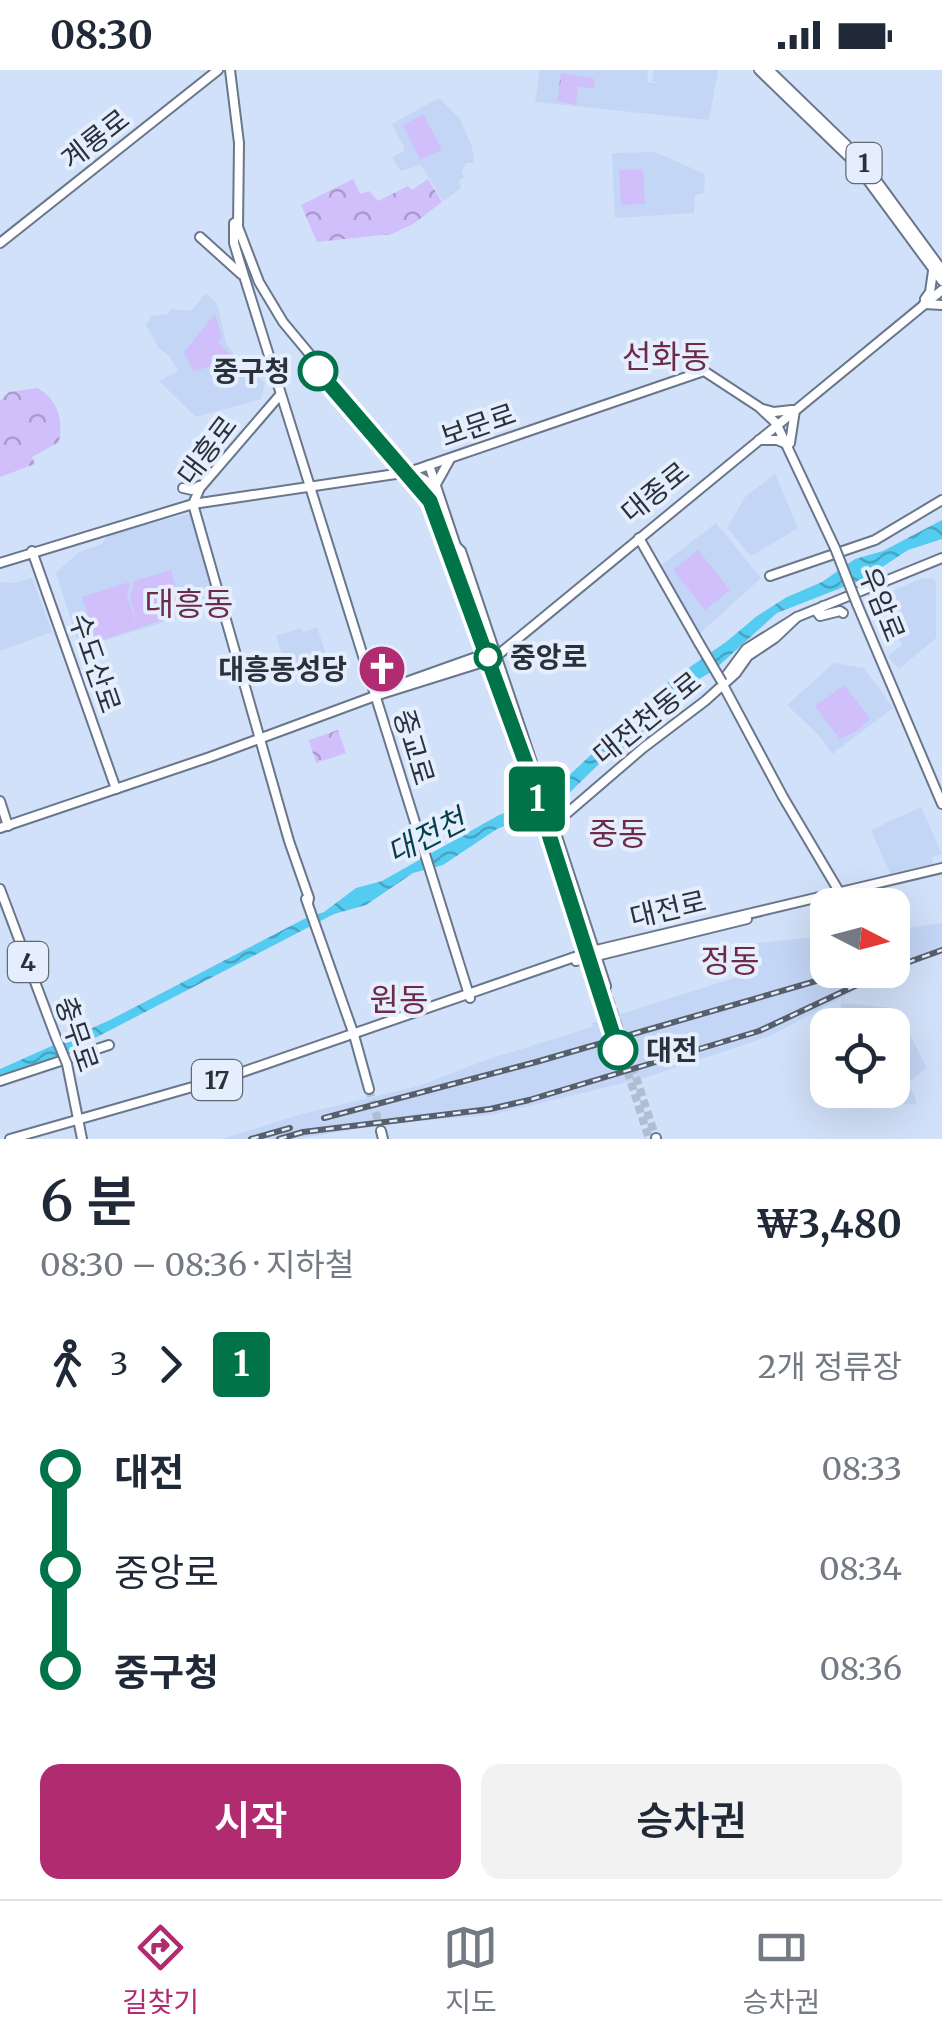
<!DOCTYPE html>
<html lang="ko">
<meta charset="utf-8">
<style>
:root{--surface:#fff;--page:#f2f2f3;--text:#1f2937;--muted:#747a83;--line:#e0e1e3;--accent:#b12b70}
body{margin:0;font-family:Merriweather,"Noto Sans KR",serif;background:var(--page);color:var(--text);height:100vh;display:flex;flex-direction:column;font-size:38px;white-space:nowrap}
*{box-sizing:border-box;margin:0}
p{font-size:32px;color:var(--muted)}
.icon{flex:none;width:55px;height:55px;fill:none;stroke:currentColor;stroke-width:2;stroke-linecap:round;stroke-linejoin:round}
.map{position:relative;height:1069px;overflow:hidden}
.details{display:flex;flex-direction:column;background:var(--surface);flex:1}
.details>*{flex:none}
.badge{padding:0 20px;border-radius:8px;font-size:35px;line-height:65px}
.needle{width:65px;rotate:96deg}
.buttons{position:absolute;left:810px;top:818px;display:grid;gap:20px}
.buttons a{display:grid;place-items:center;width:100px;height:100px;border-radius:20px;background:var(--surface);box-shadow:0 10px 40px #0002;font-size:50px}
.map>.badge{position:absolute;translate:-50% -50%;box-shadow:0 0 0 5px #fff}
.legs{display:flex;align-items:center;gap:15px;height:110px;padding:0 40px;font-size:32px}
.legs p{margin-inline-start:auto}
.head{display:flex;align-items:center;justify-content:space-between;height:170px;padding:0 40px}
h1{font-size:55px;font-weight:600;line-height:75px}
.action{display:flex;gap:20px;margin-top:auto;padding:20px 40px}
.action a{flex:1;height:115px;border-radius:20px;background:var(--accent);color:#fff;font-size:40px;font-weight:600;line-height:115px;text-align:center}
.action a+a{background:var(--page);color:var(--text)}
ul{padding:0 40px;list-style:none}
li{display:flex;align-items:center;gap:35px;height:100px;font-size:38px}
li i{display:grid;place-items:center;width:15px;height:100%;margin:0 12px;background:currentColor}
li i::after{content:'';width:25px;height:25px;margin:-12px;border:8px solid;border-radius:50%;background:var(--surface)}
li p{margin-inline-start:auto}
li:first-child i{background:linear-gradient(#0000 50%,currentColor 0)}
li:last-child i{background:linear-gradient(currentColor 50%,#0000 0)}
.status{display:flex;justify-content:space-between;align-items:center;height:70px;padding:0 50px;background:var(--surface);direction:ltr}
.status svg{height:28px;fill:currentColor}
.tab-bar{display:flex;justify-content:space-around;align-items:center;height:140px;border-top:2px solid var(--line);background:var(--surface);font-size:28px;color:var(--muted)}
.tab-bar a{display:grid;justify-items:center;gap:5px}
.tab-bar .selected{color:var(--accent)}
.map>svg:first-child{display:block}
</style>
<div class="status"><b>08:30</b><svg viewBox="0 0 49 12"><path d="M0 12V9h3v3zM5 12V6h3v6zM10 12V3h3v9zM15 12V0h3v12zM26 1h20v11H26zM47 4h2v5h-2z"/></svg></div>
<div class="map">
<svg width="942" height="1069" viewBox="0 0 942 1069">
<defs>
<pattern id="grass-tufts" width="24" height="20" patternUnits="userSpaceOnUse" patternTransform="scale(2.5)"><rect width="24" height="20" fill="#d0bffa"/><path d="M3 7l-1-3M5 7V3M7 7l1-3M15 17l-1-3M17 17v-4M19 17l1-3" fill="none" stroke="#a99ccc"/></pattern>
<pattern id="park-crowns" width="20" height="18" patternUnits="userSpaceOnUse" patternTransform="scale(2.5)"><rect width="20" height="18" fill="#d0bffa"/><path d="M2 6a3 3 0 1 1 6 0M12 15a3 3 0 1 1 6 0" fill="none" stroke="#a99ccc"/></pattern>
<pattern id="water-waves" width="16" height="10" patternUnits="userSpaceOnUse" patternTransform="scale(2.5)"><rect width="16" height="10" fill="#54cbf1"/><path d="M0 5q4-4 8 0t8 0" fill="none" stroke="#46a5c4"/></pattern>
</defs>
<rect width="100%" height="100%" fill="#d1e1f9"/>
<!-- built -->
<g fill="#c3d6f5">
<polygon points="540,0 648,0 647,12 660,14 652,11 654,0 718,0 709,50 535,32"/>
<polygon points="439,28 460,49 472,77 474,93 466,93 462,101 464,106 459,111 461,118 443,131 421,95 401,101 392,87 403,82 404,77 392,54"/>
<polygon points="655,82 705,104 704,123 695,125 694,143 615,148 612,83"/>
<polygon points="206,223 217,233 226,273 242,295 265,313 261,329 196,347 159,311 178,301 170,287 158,277 146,255 151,246 168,244 170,239 191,241"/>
<polygon points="775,404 798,458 751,486 727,458 745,427"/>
<polygon points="191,443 216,536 80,578 56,503 79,482 102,474 108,465"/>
<polygon points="716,453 761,508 697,566 659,497"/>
<polygon points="32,508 52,562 0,581 0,512 13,513"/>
<polygon points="932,508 936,511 936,568 899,599 888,586 902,575 880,526 920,509"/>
<polygon points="317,557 330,596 290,608 276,566 301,558 303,562"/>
<polygon points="834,593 864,598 893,638 832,684 819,665 787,635"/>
<polygon points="921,737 942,784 932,787 933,794 891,805 871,760"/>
<polygon points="942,853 942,883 874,910 770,966 644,1008 491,1045 386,1054 297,1069 222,1069 302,1044 419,1016 486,990 592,957 592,953 747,904 747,894 732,896 728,876 827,866 828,900 892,900 893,860"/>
<polygon points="842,933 892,938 902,950 927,998 908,1013 917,1032 914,1035 895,1032 887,1020 892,1020 892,955 835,955"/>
</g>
<!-- grass -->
<polygon fill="url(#grass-tufts)" points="561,3 593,8 595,18 578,17 576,35 557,31"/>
<!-- park -->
<g fill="url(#park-crowns)">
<polygon points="353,109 360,124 369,121 378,131 408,116 412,120 428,109 442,132 413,154 392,164 317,172 301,135"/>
<path d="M37,318C57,328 64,350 59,372L32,387L35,394L0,407V331L9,322Z"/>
<polygon points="338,660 346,683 316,693 309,670"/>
</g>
<!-- garden -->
<g fill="#d0bffa">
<polygon points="423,44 442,80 420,90 403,55"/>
<polygon points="643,99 645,134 621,135 619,100"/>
<polygon points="215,244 222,268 218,272 232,286 229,292 193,301 184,282"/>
<polygon points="698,480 730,520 705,540 673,500"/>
<polygon points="171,500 183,543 97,572 82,527 130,512 127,527 137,555 130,528 134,511"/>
<polygon points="844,615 870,649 858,660 840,669 815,636"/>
</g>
<!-- water -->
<polygon fill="url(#water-waves)" points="942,450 942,469 908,480 864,509 777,543 713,601 690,614 665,645 626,677 600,693 560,732 497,759 443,795 413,803 366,835 334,844 70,981 0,1008 0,999 110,950 304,849 324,842 356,818 382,811 499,745 547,726 593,683 616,669 638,639 667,613 726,572 757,546 787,527 822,512 855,489 883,481"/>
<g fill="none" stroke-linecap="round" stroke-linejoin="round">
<!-- major-tunnel -->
<g stroke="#b0bed3" stroke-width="8" stroke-dasharray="8 4" stroke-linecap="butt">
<polyline points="606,916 656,1068"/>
<polyline points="602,921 649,1069"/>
<polyline points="369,1019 381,1061"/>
</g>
<!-- major casing -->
<g stroke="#69768c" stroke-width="12">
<g id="major">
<polyline points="230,0 239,73 238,157 259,212 283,252 327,305 387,388 435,416"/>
<polyline points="759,0 855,93 942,211"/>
<polyline points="769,0 860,88 942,200"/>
<polyline points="238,151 234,153 234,173 240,193 470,928"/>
<polyline points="200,167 241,204"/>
<polyline points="0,173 218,0"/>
<polyline points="925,229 930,222 933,201"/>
<polyline points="924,234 942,235"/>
<polyline points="280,325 200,418 193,434 289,771 309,828 308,833"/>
<polyline points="763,339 774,342 792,340"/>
<polyline points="759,370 777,370 787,374"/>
<polyline points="790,373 795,340"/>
<polyline points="429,395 456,476"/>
<polyline points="435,416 450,389"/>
<polyline points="183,418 192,420 199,416"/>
<polyline points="639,468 699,573"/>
<polyline points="456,476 461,481 542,722"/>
<polyline points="32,481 116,719"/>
<polyline points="0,493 193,434 409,402 704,301 759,337 776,353 835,478"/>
<polyline points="770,506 875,470 942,430"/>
<polyline points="857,534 942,734"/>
<polyline points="823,536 817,542 820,546 840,541 843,543"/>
<polyline points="723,610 746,579 797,547 942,488"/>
<polyline points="406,612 496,580"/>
<polyline points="722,613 783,727 840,823"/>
<polyline points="0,731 8,756"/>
<polyline points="550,745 606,916"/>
<polyline points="0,758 210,687 375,626 493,589 942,220"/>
<polyline points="537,760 558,751 643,678 705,631 736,603 748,586 775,568 797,547"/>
<polyline points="0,819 55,965"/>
<polyline points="306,829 354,965 369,1019"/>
<polyline points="847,835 855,823"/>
<polyline points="594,888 600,917"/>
<polyline points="576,891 747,849"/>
<polyline points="67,994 82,1069"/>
<polyline points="0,1011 109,975"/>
<polyline points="381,1061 383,1069"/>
<polyline points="656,1068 656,1069"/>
<polyline points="10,1069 231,1006 592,881 942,798"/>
</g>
</g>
<!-- major -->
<use href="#major" stroke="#fff" stroke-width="8"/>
<!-- rail casing -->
<g stroke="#575f6d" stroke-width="6">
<g id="rail">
<polyline points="892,898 942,880"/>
<polyline points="324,1048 536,992 854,900"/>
<polyline points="251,1069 290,1058"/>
<polyline points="279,1069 303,1062 490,1039 529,1030 759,961 889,900"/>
</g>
</g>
<!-- rail -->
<use href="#rail" stroke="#e4eefd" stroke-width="2.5" stroke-dasharray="8" stroke-linecap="butt"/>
<!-- major-bridge casing -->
<g stroke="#69768c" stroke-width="12" stroke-linecap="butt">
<g id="major-bridge">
<polyline points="835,478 857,534"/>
<polyline points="699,573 722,612"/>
<polyline points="537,719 548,751"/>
<polyline points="55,965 67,994"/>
</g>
</g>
<!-- major-bridge -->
<use href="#major-bridge" stroke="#fff" stroke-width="8"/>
</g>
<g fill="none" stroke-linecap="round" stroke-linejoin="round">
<!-- line-1 casing -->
<g stroke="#fff" stroke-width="22">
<polyline id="line-1" points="318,301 430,431 528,699 618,980"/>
</g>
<!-- line-1 -->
<use href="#line-1" stroke="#007448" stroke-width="15"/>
</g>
<!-- icons -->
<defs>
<g id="church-disc" transform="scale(2.5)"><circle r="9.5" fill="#b12b70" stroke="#e4eefd"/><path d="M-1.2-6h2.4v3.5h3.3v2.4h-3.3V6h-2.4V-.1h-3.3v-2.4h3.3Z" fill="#fff"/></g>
</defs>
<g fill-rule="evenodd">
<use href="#church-disc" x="382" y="599"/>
</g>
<!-- markers -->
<g fill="#fff" stroke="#007448" stroke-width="5">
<circle cx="318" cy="301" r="18"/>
<circle cx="488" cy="587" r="12"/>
<circle cx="618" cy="980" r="18"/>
</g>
<g text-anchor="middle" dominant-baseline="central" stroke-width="8" stroke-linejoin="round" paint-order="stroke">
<!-- shield labels -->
<g fill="#e4eefd" stroke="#626a75" stroke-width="2.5">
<rect x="846.5" y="73" width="35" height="40" rx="8"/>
<rect x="8" y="872" width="40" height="40" rx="8"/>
<rect x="192" y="990" width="50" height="40" rx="8"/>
</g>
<g font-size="25" font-weight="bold" fill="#2b313b">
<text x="864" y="93">1</text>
<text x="28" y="892">4</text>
<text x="217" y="1010">17</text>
</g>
<!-- street labels -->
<g font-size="28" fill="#2b313b" stroke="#e4eefd">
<text transform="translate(95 69) rotate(-38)">계룡로</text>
<text transform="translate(478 355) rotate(-19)">보문로</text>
<text transform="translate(207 380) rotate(-53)">대흥로</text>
<text transform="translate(655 422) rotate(-39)">대종로</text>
<text transform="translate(882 534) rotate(68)">우암로</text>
<text transform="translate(95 593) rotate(71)">수도산로</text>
<text transform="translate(647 648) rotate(-39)">대전천동로</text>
<text transform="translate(414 677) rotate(73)">중교로</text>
<text transform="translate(668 839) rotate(-13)">대전로</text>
<text transform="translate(77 964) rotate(71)">충무로</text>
</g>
<!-- stop labels -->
<g font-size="28" font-weight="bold" fill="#2b313b" stroke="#e4eefd" text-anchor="start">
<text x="290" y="301" text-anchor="end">중구청</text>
<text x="510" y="587">중앙로</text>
<text x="646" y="980">대전</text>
</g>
<!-- poi labels -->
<g font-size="28" font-weight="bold" fill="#2b313b" stroke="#e4eefd" text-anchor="end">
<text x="347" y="599">대흥동성당</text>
</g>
<!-- water labels -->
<g font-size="30" font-style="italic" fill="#043d4c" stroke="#e4eefd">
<text transform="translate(426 766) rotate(-27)">대전천</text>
</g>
<!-- quarter labels -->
<g font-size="32" fill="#6d2b49" stroke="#e4eefd">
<text x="666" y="287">선화동</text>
<text x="189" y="534">대흥동</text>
<text x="618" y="764">중동</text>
<text x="730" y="891">정동</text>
<text x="399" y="930">원동</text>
</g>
</g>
</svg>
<div class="buttons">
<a><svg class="needle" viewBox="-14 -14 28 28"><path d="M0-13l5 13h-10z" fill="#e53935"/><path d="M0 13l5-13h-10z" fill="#747a83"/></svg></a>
<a><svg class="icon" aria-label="locate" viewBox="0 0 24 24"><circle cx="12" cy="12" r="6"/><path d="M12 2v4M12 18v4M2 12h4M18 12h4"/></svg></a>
</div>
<b class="badge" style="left:537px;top:729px;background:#007448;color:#fff">1</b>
</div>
<section class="details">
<div class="head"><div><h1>6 분</h1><p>08:30 – 08:36 · 지하철</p></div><b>₩3,480</b></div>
<div class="legs"><svg class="icon" aria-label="walk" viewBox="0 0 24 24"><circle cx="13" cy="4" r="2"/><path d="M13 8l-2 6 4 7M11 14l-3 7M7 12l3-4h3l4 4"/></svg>3<svg class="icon" aria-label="forward" viewBox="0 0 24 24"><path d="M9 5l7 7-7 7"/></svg><b class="badge" style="background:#007448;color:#fff">1</b><p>2개 정류장</p></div>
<ul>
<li><i style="color:#007448"></i><b>대전</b><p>08:33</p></li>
<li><i style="color:#007448"></i><span>중앙로</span><p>08:34</p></li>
<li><i style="color:#007448"></i><b>중구청</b><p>08:36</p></li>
</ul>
<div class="action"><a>시작</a><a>승차권</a></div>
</section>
<nav class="tab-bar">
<a class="selected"><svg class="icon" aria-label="directions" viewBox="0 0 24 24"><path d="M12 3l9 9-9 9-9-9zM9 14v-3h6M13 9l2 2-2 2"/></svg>길찾기</a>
<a><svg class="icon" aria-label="map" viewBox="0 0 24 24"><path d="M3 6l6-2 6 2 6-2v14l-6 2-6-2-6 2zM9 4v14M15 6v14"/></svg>지도</a>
<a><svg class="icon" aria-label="tickets" viewBox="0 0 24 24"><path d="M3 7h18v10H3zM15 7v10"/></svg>승차권</a>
</nav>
